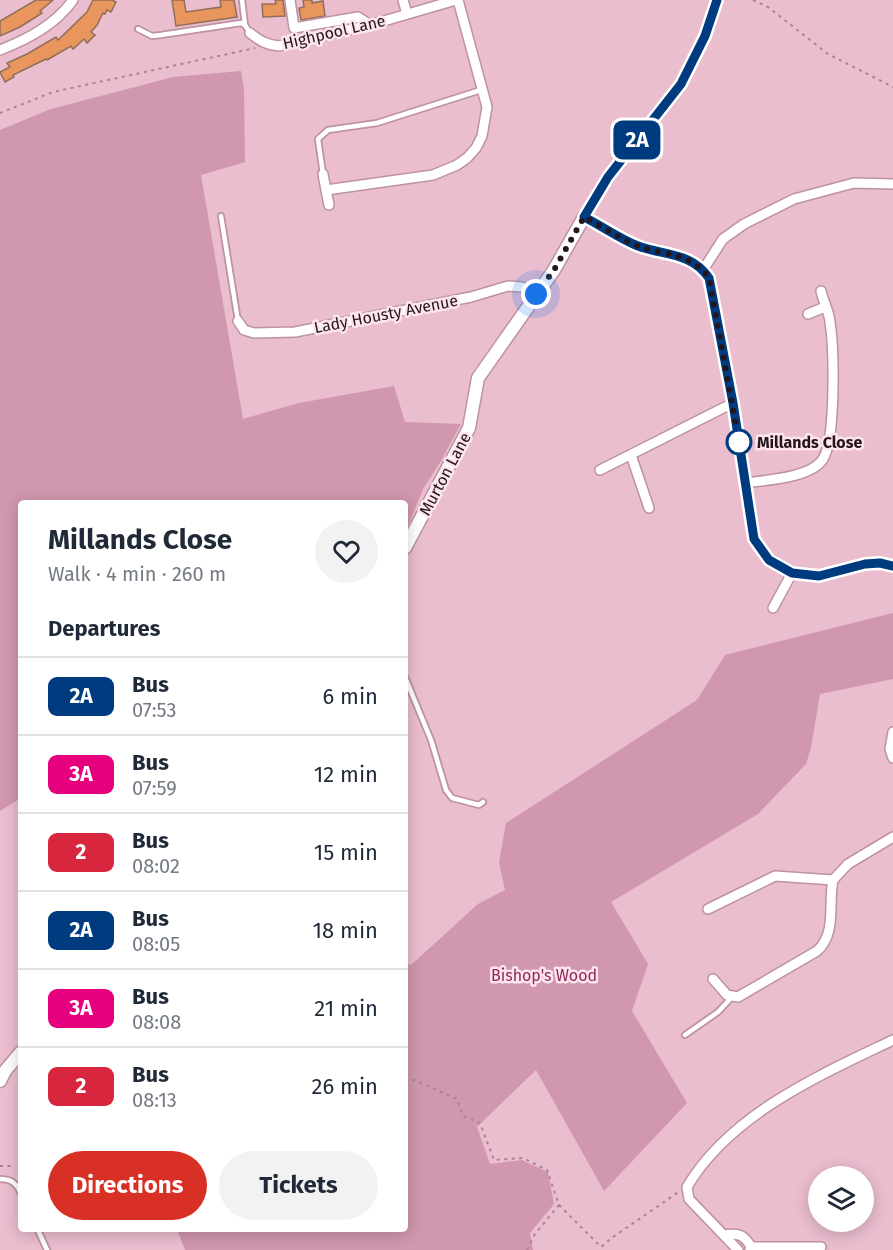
<!DOCTYPE html>
<meta charset="utf-8">
<style>
:root{--surface:#fff;--page:#f2f2f3;--text:#1f2937;--muted:#747a83;--line:#e0e1e3;--accent:#d93025}
body{margin:0;font-family:"Fira Sans",sans-serif;background:var(--page);color:var(--text);height:100vh;display:flex;flex-direction:column;font-size:22px;white-space:nowrap}
*{box-sizing:border-box;margin:0}
p{font-size:20px;color:var(--muted)}
.icon{flex:none;width:33px;height:33px;fill:none;stroke:currentColor;stroke-width:2;stroke-linecap:round;stroke-linejoin:round}
.map{position:relative;flex:1;overflow:hidden}
.side{position:absolute;left:18px;top:500px;width:390px;height:732px;display:flex;flex-direction:column;background:var(--surface);border-radius:6px;box-shadow:0 3px 15px #0003}
.side>*{flex:none}
.badge{padding:0 12px;border-radius:9px;font-size:21px;line-height:39px}
.fabs{position:absolute;left:808px;top:1166px;display:grid;gap:12px}
.fabs a{display:grid;place-items:center;width:66px;height:66px;border-radius:50%;background:var(--surface);box-shadow:0 3px 15px #0003;font-size:30px}
.you{position:absolute;width:30px;height:30px;margin:-15px;border:4px solid #fff;border-radius:50%;background:#1a73e8;box-shadow:0 0 0 9px #1a73e833}
.map>.badge{position:absolute;translate:-50% -50%;box-shadow:0 0 0 3px #fff}
h2{padding:0 30px;font-size:22px;line-height:54px}
.round{display:grid;place-items:center;flex:none;width:63px;height:63px;border-radius:32px;background:var(--page)}
.overview{display:flex;align-items:center;justify-content:space-between;height:102px;padding:0 30px}
h1{font-size:28px;font-weight:700;line-height:45px}
.action{display:flex;gap:12px;margin-top:auto;padding:12px 30px}
.action a{flex:1;height:69px;border-radius:36px;background:var(--accent);color:#fff;font-size:24px;font-weight:700;line-height:69px;text-align:center}
.action a+a{background:var(--page);color:var(--text)}
ul{padding:0;list-style:none}
li{display:flex;align-items:center;gap:18px;height:78px;padding:0 30px;border-top:2px solid var(--line)}
li div{flex:1}
li b{display:block;font-size:22px}
li em{font-style:normal}
li .badge{min-width:66px;font-weight:700;text-align:center}
.map>svg:first-child{display:block}
</style>
<div class="map">
<svg width="893" height="1250" viewBox="0 0 893 1250">
<rect width="100%" height="100%" fill="#eabdcf"/>
<!-- green -->
<g fill="#d097ae">
<polygon points="241,71 244,90 245,162 201,175 243,419 299,403 394,386 405,422 461,424 441,461 423,489 405,533 405,502 21,502 21,798 0,811 0,130 51,109 173,77"/>
<polygon points="893,613 893,679 820,694 811,748 806,764 758,814 611,902 648,964 632,1011 687,1103 604,1191 536,1070 477,1127 490,1164 522,1160 548,1172 554,1204 530,1233 533,1250 185,1250 177,1229 405,1228 405,963 411,965 478,904 505,890 499,862 506,823 697,700 725,655"/>
</g>
<!-- building -->
<g fill="#e9955e" stroke="#916e57" stroke-width="1.5">
<polygon points="36,0 53,0 40,11 42,13 20,27 0,36 0,21"/>
<polygon points="93,0 112,0 116,2 111,12 107,10 105,14 103,13 97,25 91,32 95,35 87,43 84,39 73,49 71,46 47,60 46,59 13,75 14,77 5,82 0,72 10,67 7,63 27,54 56,37 58,40 87,12"/>
<polygon points="172,0 184,0 186,12 221,7 220,0 234,0 237,17 176,26"/>
<polygon points="275,0 283,0 285,16 263,17 262,4 276,4"/>
<polygon points="303,0 312,0 312,3 323,1 325,16 301,20 299,8 304,7"/>
</g>
<g fill="none" stroke-linecap="round" stroke-linejoin="round">
<!-- service casing -->
<g stroke="#be92a3" stroke-width="8">
<g id="service">
<polyline points="242,0 245,25"/>
<polyline points="138,29 152,36 161,35 241,23 245,25 250,33"/>
<polyline points="323,174 318,139 328,130 377,123 484,89"/>
<polyline points="221,216 238,321"/>
<polyline points="405,677 431,740 446,790 452,798 479,805 483,802"/>
<polyline points="685,1035 718,1012 732,997"/>
<path d="M0,1179C12,1179 17,1184 21,1194"/>
<polyline points="37,1228 47,1250"/>
</g>
</g>
<!-- minor casing -->
<g stroke="#be92a3" stroke-width="12">
<g id="minor">
<polyline points="290,0 294,28 358,17 370,25"/>
<polyline points="403,0 407,14"/>
<path d="M717,0L705,36L681,84L599,190L584,217C602,226 620,239 638,246C665,256 691,252 709,278L733,403L754,539L769,559L792,573L819,576L865,564L880,563L893,566"/>
<path d="M250,33C260,41 267,45 279,46L370,25L456,0"/>
<path d="M0,50C28,39 55,25 73,0"/>
<polyline points="323,174 326,190 433,175 457,165 467,158 476,148 482,136 487,107 458,0"/>
<polyline points="326,190 329,205"/>
<polyline points="703,270 723,239 744,224 794,199 854,183 893,184"/>
<polyline points="808,314 825,307"/>
<polyline points="238,321 244,330 254,333 295,332 471,297 508,286 522,287 536,294"/>
<polyline points="631,455 649,508"/>
<polyline points="600,470 733,403"/>
<path d="M745,483C766,480 811,478 823,459C836,439 834,348 830,322C829,311 823,301 821,291"/>
<polyline points="773,608 792,573"/>
<polyline points="893,732 890,749 893,758"/>
<polyline points="708,909 775,876 833,880 848,864 893,837"/>
<path d="M713,979L727,995L738,997L817,951C837,933 828,904 833,880"/>
<path d="M724,1235C738,1233 744,1234 751,1247L750,1250"/>
<polyline points="751,1247 821,1247"/>
<path d="M738,1250L689,1199L687,1187C730,1114 820,1075 893,1040"/>
</g>
</g>
<!-- tertiary casing -->
<g stroke="#be92a3" stroke-width="15">
<g id="tertiary">
<polyline points="405,548 469,428 478,378 554,270 584,217"/>
<polyline points="0,1081 5,1071 21,1052"/>
</g>
</g>
<!-- path -->
<g stroke="#a88593" stroke-width="2" stroke-dasharray="3 4.5" stroke-linecap="butt">
<polyline points="753,0 768,7 828,54 893,87"/>
<polyline points="0,113 53,92 255,48"/>
<polyline points="405,1082 415,1080 457,1099 463,1116 480,1123 494,1160 523,1158 547,1170 559,1205 535,1234 527,1250"/>
<polyline points="0,1166 12,1166"/>
<polyline points="559,1205 601,1247 613,1237 680,1191"/>
</g>
<!-- service -->
<use href="#service" stroke="#fff" stroke-width="4.5"/>
<!-- minor -->
<use href="#minor" stroke="#fff" stroke-width="9"/>
<!-- tertiary -->
<use href="#tertiary" stroke="#fff" stroke-width="12"/>
</g>
<g fill="none" stroke-linecap="round" stroke-linejoin="round">
<!-- line casing -->
<g stroke="#fff" stroke-width="14">
<path id="line" d="M717,0L705,36L681,84L608,177L584,217C602,226 620,239 638,246C665,256 691,252 709,278L733,403L754,539L769,560L792,573L819,576L865,564L880,563L893,566"/>
</g>
<!-- line -->
<use href="#line" stroke="#003b80" stroke-width="9"/>
<!-- walk -->
<path stroke="#26161c" stroke-width="6" stroke-dasharray="0 10.8" d="M536,294L554,270L584,217C602,226 620,239 638,246C665,256 691,252 709,278L739,442"/>
</g>
<!-- markers -->
<circle fill="#fff" stroke="#003b80" stroke-width="3" cx="739" cy="442" r="12"/>
<g text-anchor="middle" dominant-baseline="central" stroke-width="5" stroke-linejoin="round" paint-order="stroke">
<!-- street labels -->
<g font-size="16" fill="#26161c" stroke="#fde5ee">
<text transform="translate(334 32) rotate(-13)">Highpool Lane</text>
<text transform="translate(386 314) rotate(-11)">Lady Housty Avenue</text>
<text transform="translate(445 474) rotate(-62)">Murton Lane</text>
</g>
<!-- stop labels -->
<g font-size="16" font-weight="bold" fill="#26161c" stroke="#fde5ee" text-anchor="start">
<text x="757" y="442">Millands Close</text>
</g>
<!-- park labels -->
<g font-size="16" fill="#91255d" stroke="#fde5ee">
<text x="544" y="975">Bishop's Wood</text>
</g>
</g>
</svg>
<div class="fabs">
<a><svg class="icon" aria-label="layers" viewBox="0 0 24 24"><path d="M12 4l9 5-9 5-9-5zM3 14l9 5 9-5"/></svg></a>
</div>
<div class="you" style="left:536px;top:294px"></div>
<b class="badge" style="left:637px;top:140px;background:#003b80;color:#fff">2A</b>
<section class="side">
<div class="overview"><div><h1>Millands Close</h1><p>Walk · 4 min · 260 m</p></div><a class="round"><svg class="icon" aria-label="heart" viewBox="0 0 24 24"><path d="M12 20l-8-8c-3-5 5-10 8-4 3-6 11-1 8 4z"/></svg></a></div>
<h2>Departures</h2>
<ul>
<li><span class="badge" style="background:#003b80;color:#fff">2A</span><div><b>Bus</b><p>07:53</p></div><em>6 min</em></li>
<li><span class="badge" style="background:#e6007e;color:#fff">3A</span><div><b>Bus</b><p>07:59</p></div><em>12 min</em></li>
<li><span class="badge" style="background:#d7263d;color:#fff">2</span><div><b>Bus</b><p>08:02</p></div><em>15 min</em></li>
<li><span class="badge" style="background:#003b80;color:#fff">2A</span><div><b>Bus</b><p>08:05</p></div><em>18 min</em></li>
<li><span class="badge" style="background:#e6007e;color:#fff">3A</span><div><b>Bus</b><p>08:08</p></div><em>21 min</em></li>
<li><span class="badge" style="background:#d7263d;color:#fff">2</span><div><b>Bus</b><p>08:13</p></div><em>26 min</em></li>
</ul>
<div class="action"><a>Directions</a><a>Tickets</a></div>
</section>
</div>
